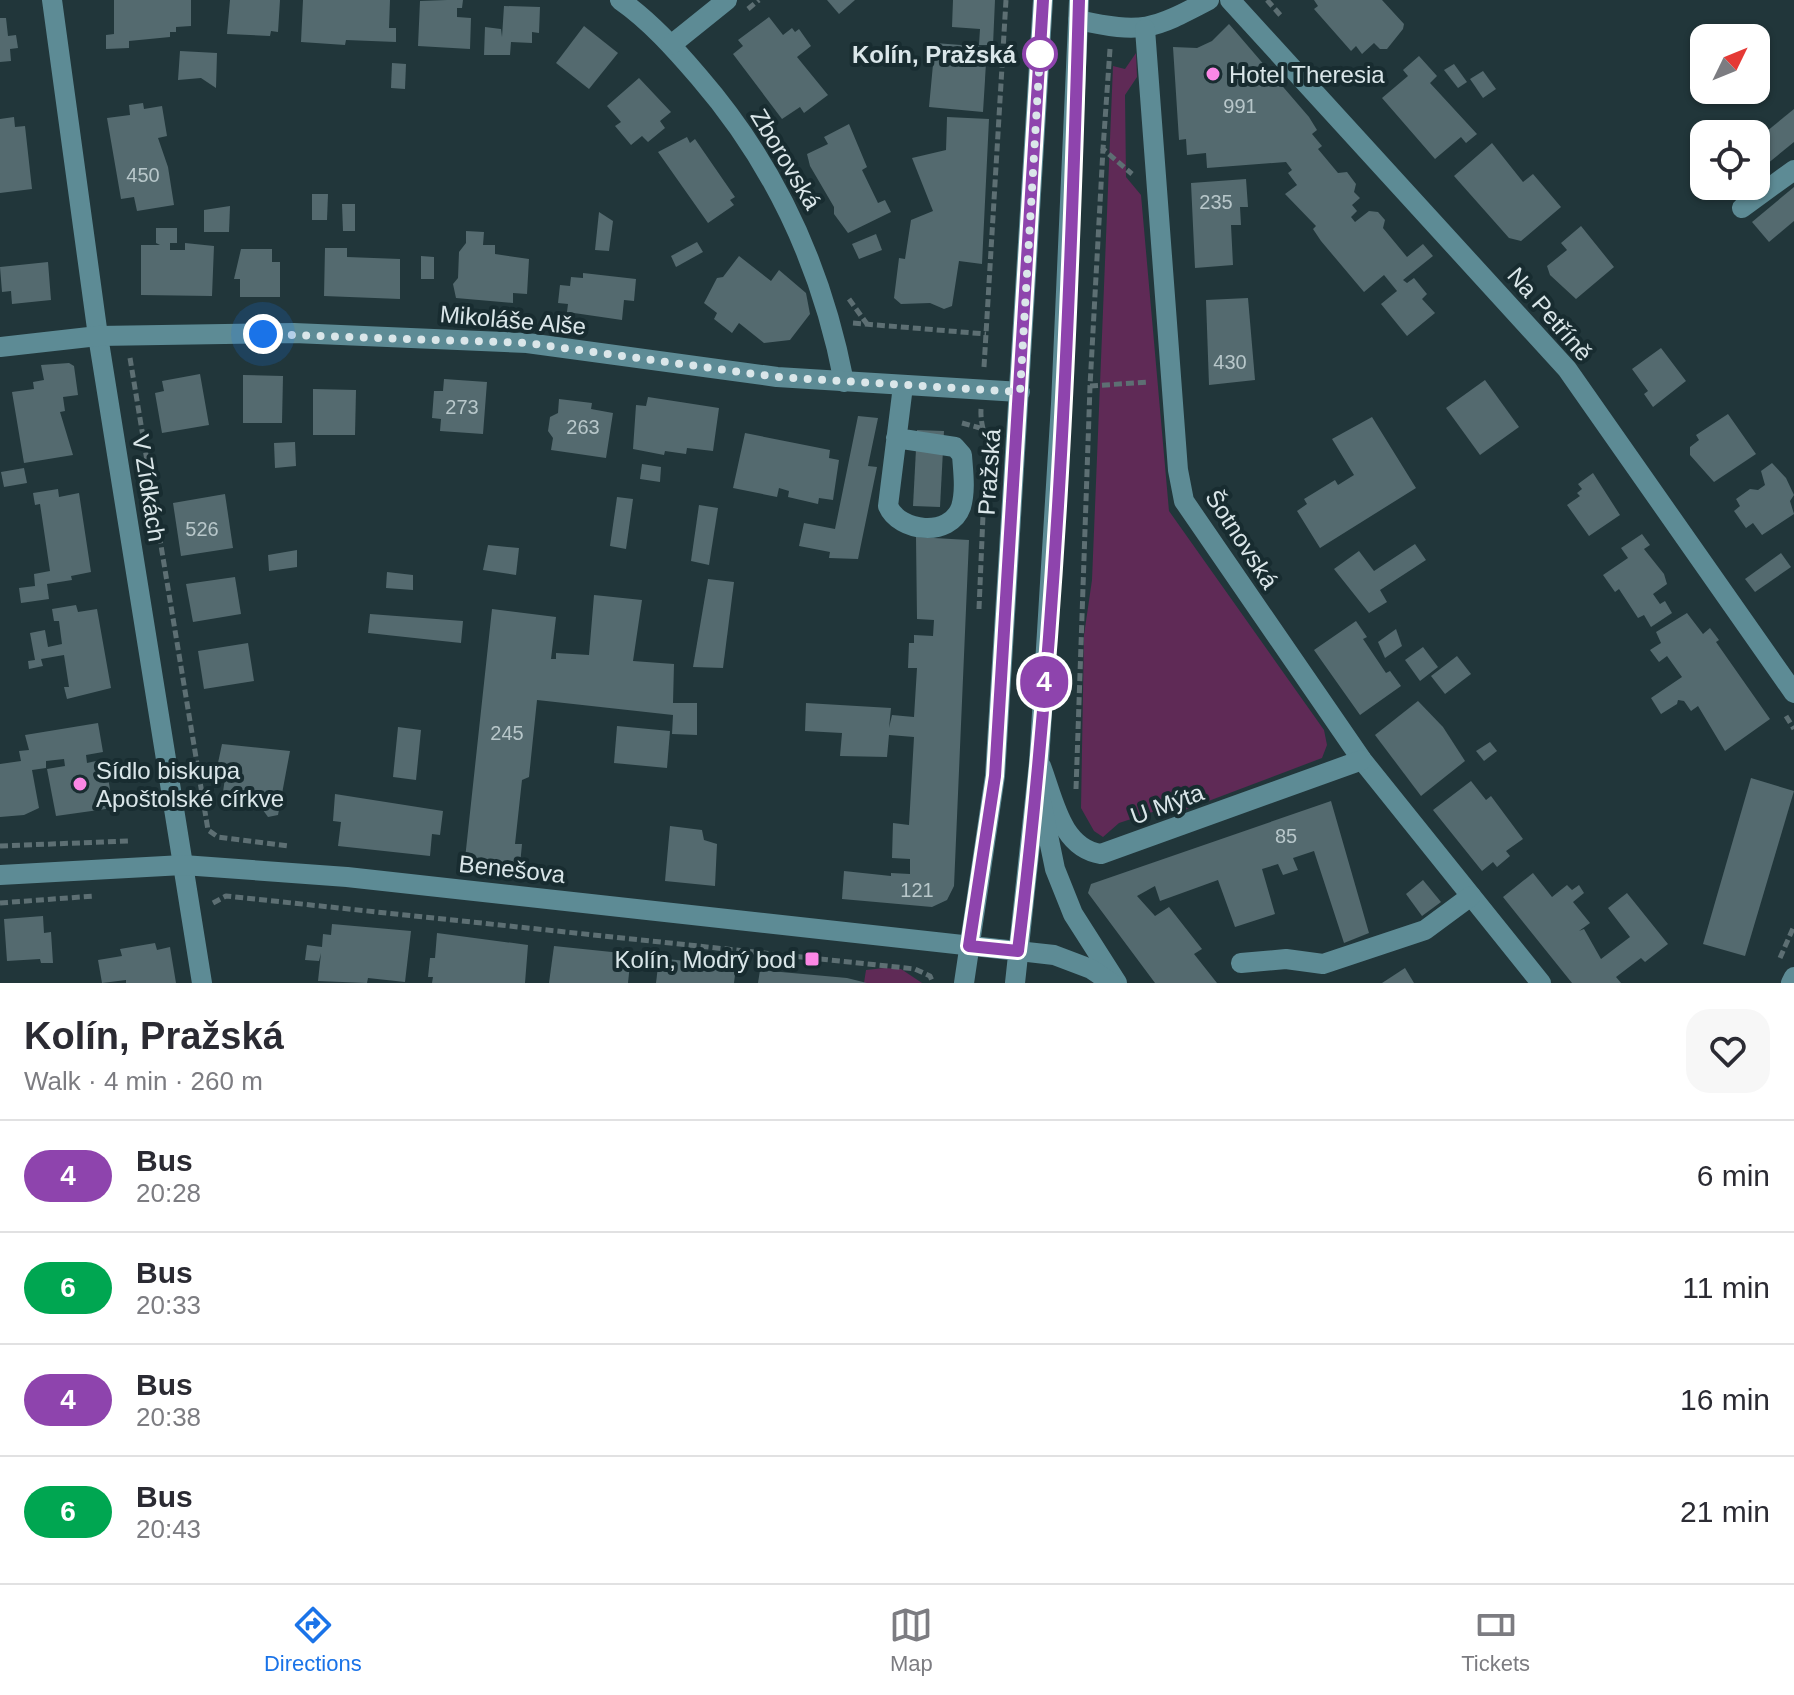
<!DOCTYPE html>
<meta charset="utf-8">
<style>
:root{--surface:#fff;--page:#f7f7f7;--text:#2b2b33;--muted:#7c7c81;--line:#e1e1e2;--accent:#1a73e8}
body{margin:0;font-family:Helvetica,sans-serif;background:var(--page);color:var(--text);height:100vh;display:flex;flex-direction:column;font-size:30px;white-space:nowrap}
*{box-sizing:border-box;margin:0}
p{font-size:26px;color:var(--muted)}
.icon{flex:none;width:44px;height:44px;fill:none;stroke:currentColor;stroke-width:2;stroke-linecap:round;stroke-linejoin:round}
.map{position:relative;height:983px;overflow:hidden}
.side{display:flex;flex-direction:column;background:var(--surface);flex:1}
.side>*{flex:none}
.badge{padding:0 16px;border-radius:26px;font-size:28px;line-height:52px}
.needle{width:52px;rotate:47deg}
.tools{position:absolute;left:1690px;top:24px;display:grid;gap:16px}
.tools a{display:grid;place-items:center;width:80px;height:80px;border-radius:16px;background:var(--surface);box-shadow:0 2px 6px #0004;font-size:40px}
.you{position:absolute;width:40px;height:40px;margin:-20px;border:6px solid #fff;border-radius:50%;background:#1a73e8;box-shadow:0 0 0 12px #1a73e833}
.map>.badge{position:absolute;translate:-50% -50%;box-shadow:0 0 0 4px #fff}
.round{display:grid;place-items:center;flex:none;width:84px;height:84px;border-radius:24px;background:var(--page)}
.overview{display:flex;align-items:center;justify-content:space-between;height:136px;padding:0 24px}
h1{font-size:38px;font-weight:700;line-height:60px}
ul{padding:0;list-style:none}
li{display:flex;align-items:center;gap:24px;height:112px;padding:0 24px;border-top:2px solid var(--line)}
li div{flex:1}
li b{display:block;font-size:30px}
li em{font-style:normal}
li .badge{min-width:88px;font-weight:700;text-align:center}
.tab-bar{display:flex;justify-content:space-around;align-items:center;height:112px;border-top:2px solid var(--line);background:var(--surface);font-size:22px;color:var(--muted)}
.tab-bar a{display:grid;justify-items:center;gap:4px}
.tab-bar .active{color:var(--accent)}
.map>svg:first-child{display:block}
</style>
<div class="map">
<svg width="1794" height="983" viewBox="0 0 1794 983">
<rect width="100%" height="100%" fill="#21363a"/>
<!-- green -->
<g fill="#5f2a56">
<polygon points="1136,53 1137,77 1125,95 1126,177 1141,195 1169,511 1324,730 1327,745 1322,758 1182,811 1177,804 1119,823 1103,837 1094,831 1081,808 1084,635 1092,580 1113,66 1125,69"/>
<polygon points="884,968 901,969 922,983 864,983 866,970"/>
</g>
<!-- building -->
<g fill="#546a6f">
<polygon points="114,0 191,0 191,26 176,27 176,32 170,32 170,37 129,41 129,48 106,49 106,35 114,34"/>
<polygon points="230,0 280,0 278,32 271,31 270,36 227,34"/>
<polygon points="303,0 390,0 389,28 396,28 396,42 346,40 345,45 301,42"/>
<polygon points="447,0 463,0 462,8 457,8 457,17 471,18 470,49 418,46 420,1"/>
<polygon points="827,0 855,0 839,14"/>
<polygon points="953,0 995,0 993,45 979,45 980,29 952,27"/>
<polygon points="1314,0 1382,0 1404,24 1403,29 1387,49 1380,49 1374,43 1362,54 1356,46 1351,51 1314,9 1318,6"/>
<polygon points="504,6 540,7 539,33 532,32 532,43 511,42 510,55 484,55 485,27 501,29 502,37"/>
<polygon points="769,17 783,35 792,28 795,32 799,29 811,46 797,57 828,95 804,113 800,107 782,119 733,54 743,46 738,40"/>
<polygon points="0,18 6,18 8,36 16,35 18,48 10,49 11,61 0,62"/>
<polygon points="1229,24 1309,117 1317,130 1312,134 1322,146 1318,149 1338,173 1347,172 1356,184 1354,192 1360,198 1352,205 1357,211 1351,217 1355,222 1369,211 1378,212 1385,220 1383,228 1407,257 1423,244 1433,256 1403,280 1407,283 1414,278 1427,294 1422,299 1435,313 1407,336 1381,304 1397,291 1384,275 1364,292 1321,241 1313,229 1316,226 1285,194 1297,185 1288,173 1292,170 1286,162 1207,168 1206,153 1187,155 1186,139 1179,140 1173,47 1197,48 1212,41"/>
<polygon points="584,26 618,53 589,89 556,63"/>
<polygon points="935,43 987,47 983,112 929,107"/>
<polygon points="180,51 217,53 216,88 201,78 178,80"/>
<polygon points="1419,56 1437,76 1430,83 1477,134 1466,143 1461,137 1435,159 1382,98 1408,76 1403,70"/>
<polygon points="392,63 406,64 405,89 391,88"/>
<polygon points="1454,64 1467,82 1458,88 1444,70"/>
<polygon points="1483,71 1496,89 1483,98 1470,79"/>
<polygon points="639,78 671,112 660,121 665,128 648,142 642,136 631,145 615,126 621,122 607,106"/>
<polygon points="143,103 144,109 162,106 167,136 158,138 168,167 174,205 137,211 134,197 121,199 107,118 130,115 129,105"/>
<polygon points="1794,109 1794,142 1756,173 1756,140"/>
<polygon points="14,117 15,127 25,126 32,189 0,193 0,119"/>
<polygon points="947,117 989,119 982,264 959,261 952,306 944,309 930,303 901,304 894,298 899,258 905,259 911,220 933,211 912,158 946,150"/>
<polygon points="849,124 867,167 862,170 878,203 885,200 891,212 848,233 834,214 834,207 810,166 807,154 828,144 824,137"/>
<polygon points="687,137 690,143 695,139 735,197 730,200 734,205 708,223 658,152"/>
<polygon points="1492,143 1523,182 1533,174 1561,207 1521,241 1509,238 1454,176"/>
<polygon points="1246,179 1248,207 1240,207 1241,225 1231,225 1233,265 1195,268 1191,183"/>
<polygon points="1794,187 1794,221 1769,242 1752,222"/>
<polygon points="312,194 328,194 327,220 312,220"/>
<polygon points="342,204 355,204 355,231 343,231"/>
<polygon points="230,206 229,232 204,232 204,210"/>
<polygon points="599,212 613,221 609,251 595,250"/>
<polygon points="1581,226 1614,267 1576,299 1550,275 1547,266 1567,250 1561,243"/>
<polygon points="156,228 177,228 177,243 170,243 170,250 185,250 185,243 214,246 212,296 141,295 141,245 160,245 156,243"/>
<polygon points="466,231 484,232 483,245 495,245 495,254 529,259 527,294 513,293 513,303 456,298 453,284 458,278 459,252 466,243"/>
<polygon points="876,234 882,250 859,259 852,244"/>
<polygon points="697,242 703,252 676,267 671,256"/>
<polygon points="325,248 347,248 347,257 400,259 400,299 324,296"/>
<polygon points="241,249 272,249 272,262 280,262 280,297 240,297 240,279 234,279"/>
<polygon points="421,256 434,257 434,279 421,279"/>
<polygon points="739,256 771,281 779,270 806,293 810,314 790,340 764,343 739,323 732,333 714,319 717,313 704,303 717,278 723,277"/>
<polygon points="48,262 51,300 12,304 11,291 2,292 0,267"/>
<polygon points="583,273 636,279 634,301 624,300 622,320 567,312 568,304 558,303 560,285 570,286 571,277 583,278"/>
<polygon points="1248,298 1255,380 1209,385 1206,300"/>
<polygon points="1661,348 1686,381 1653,407 1644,394 1648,391 1632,369"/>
<polygon points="69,363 74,366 78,395 63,397 65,411 60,412 73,455 24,463 12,392 34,389 33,382 44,380 41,365"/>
<polygon points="200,374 209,425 162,433 155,393 164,391 162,381"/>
<polygon points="243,375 283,376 282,423 243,423"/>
<polygon points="444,379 487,382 483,434 440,431 441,419 432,418 434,391 443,391"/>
<polygon points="1485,380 1519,427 1480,455 1446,408"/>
<polygon points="313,389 356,390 355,435 313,435"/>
<polygon points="648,397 719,408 713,451 687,448 686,454 665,451 664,455 633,449 636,405 646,406"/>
<polygon points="559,399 592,403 591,409 613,413 606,458 551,450 553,438 548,431 550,417 558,413"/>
<polygon points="1728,414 1756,454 1714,482 1690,455 1690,447 1699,440 1696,435"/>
<polygon points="858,416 878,418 868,466 877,467 858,559 829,558 830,552 799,546 804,523 835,529"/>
<polygon points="1372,417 1416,488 1320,548 1297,511 1307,504 1304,499 1335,480 1338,485 1354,475 1332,439"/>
<polygon points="917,430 944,431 940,507 913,506"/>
<polygon points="745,433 830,450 829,458 839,460 833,500 819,498 818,504 788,497 789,491 779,488 777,497 733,488"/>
<polygon points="295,442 296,466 275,468 274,443"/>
<polygon points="1772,463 1786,478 1794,495 1790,501 1794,514 1762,535 1753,523 1746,528 1734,511 1740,506 1736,499 1750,489 1758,490 1765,485 1761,471"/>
<polygon points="642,464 661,467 660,482 640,479"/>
<polygon points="24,468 27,483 4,487 1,472"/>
<polygon points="1593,473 1620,515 1589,536 1567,505 1580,496 1577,493 1582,489 1578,484"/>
<polygon points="58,489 59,497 79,493 91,572 71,576 72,580 47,584 49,599 21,603 19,588 35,586 34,574 50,571 40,504 35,505 33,493"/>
<polygon points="225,494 233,548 181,556 173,503"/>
<polygon points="617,497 633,499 626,549 610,546"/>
<polygon points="699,505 718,508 709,565 691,561"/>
<polygon points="1642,534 1650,545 1644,549 1664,574 1667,584 1653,594 1660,604 1665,601 1672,613 1651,627 1644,615 1638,618 1619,589 1615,592 1603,575 1628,558 1621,548"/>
<polygon points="916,537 969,540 954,886 947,900 932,907 842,899 844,871 891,876 891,873 910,874 910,859 892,858 893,823 909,825 914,737 889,735 887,757 840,756 842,733 805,731 806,703 891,708 889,728 892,715 914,717 917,668 908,668 909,643 914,643 914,635 933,636 934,620 917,619"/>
<polygon points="1415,544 1426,560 1380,590 1387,602 1369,613 1334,569 1359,551 1374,571"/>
<polygon points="488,545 519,548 516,575 483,570"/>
<polygon points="297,550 297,567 269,571 268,555"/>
<polygon points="1781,553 1791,567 1755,592 1745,579"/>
<polygon points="387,572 413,575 413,590 386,588"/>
<polygon points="235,577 241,614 193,622 186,584"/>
<polygon points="708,579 734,582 723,668 693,667"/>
<polygon points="594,595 642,600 633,661 674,664 673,703 697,703 697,735 672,734 673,715 537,700 529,777 522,780 515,844 522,844 520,865 465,859 492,609 556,617 551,659 556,659 556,653 589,655"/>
<polygon points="76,605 78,612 97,609 111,688 67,699 64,687 69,687 64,655 41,659 43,666 29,669 28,661 35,660 30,633 45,630 48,647 62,644 59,621 54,621 52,609"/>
<polygon points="1687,613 1703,634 1710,628 1719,640 1716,642 1770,719 1725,751 1698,706 1691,711 1684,701 1678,700 1677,704 1661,714 1651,698 1682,677 1667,656 1659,662 1650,650 1661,643 1656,632"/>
<polygon points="370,614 463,621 461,643 368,633"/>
<polygon points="1356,621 1367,637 1363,639 1386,673 1390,671 1401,686 1360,715 1314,650"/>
<polygon points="1396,629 1402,646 1385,658 1378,642"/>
<polygon points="248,643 254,681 204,689 198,651"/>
<polygon points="1423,647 1438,667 1420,681 1405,660"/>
<polygon points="1457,656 1471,674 1445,694 1431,676"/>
<polygon points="1418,701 1443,727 1465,761 1421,796 1375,735"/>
<polygon points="98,723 103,752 86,755 87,763 105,759 113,808 56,816 47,769 65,766 64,759 46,761 46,768 32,770 39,808 24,815 0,817 0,764 21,761 19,751 29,750 25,735"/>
<polygon points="617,726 670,731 667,768 614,763"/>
<polygon points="398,727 421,730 416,780 393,777"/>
<polygon points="1490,742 1497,751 1484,761 1476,751"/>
<polygon points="222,744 290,751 278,815 268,817 260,806 232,802 233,793 223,792 225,778 215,777"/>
<polygon points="1751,778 1794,791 1745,956 1703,944"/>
<polygon points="1471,781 1486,800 1491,796 1523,839 1506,851 1510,856 1497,867 1493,862 1482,871 1433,810"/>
<polygon points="335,794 443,811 440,835 432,834 430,856 338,846 341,822 333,821"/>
<polygon points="1331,801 1369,933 1344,943 1314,851 1293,858 1298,870 1283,875 1278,864 1262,869 1275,914 1235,927 1218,880 1160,901 1155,886 1137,896 1155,916 1169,907 1202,949 1194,954 1217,983 1155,983 1088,893 1091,884"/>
<polygon points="670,826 702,830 704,840 717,844 715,886 665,881"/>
<polygon points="1533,873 1552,897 1567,885 1572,890 1579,885 1584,893 1573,902 1590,923 1579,931 1584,929 1601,959 1630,937 1608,908 1627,893 1668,944 1645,962 1641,958 1616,977 1621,983 1572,983 1503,897"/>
<polygon points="1423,880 1441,902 1422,916 1406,894"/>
<polygon points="43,916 44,933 51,932 53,963 41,963 40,959 7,961 4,919"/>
<polygon points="332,924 411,931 405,982 368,978 367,983 318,981 321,953 319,961 305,960 307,945 322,947 323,934 331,935"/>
<polygon points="437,933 528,945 525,983 432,983 433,977 428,977 430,958 435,958"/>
<polygon points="155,943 157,950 170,947 176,983 126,983 126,980 102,983 98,960 122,956 120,949"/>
<polygon points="554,946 631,954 628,983 549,983"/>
<polygon points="659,958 736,967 734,983 656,983"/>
<polygon points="1405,968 1414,983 1382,983"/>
<polygon points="760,970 847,978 867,983 758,983"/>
</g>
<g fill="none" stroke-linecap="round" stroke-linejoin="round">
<!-- path -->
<g stroke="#5d6f73" stroke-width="5" stroke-dasharray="8 4" stroke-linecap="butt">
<polyline points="1267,0 1282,17"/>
<polyline points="748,9 759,0"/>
<polyline points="1110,49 1103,149 1132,174"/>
<polyline points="849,299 867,324"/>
<polyline points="853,323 986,334"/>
<polyline points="130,358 208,830 218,837 289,846"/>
<polyline points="984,367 1006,0"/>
<polyline points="1090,386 1149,382"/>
<path d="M981,409C980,426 987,437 987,453"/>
<polyline points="962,423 980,428"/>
<polyline points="979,609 983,515"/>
<polyline points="1786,716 1794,729"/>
<polyline points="1076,789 1090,386 1103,149"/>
<polyline points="0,846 129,841"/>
<polyline points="0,903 94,896"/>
<polyline points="213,903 226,896 915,969 930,976 933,983"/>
<polyline points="1780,958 1794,926"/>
</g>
<!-- minor -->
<g stroke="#5d8b95" stroke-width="20">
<polyline points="52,0 98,336 202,983"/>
<path d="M620,0C650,21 675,49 699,77C776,166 822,267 844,382"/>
<polyline points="1230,0 1567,369 1794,693"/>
<path d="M1078,20C1143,34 1152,30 1209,0"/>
<polyline points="1145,29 1178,470 1184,501 1362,760 1541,983"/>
<polyline points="671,45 727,0"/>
<polyline points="1742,208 1794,170"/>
<polyline points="0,347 98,336 294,333 527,343 777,377 1020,392"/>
<path d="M896,438L955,447L962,455C963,471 966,490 961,507C950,538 899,532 888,506L903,386"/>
<path d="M1041,766C1054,800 1061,848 1101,854L1362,760"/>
<polyline points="1041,801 1055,869 1073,914 1117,983"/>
<polyline points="0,875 183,865 347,877 1054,955 1091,969 1112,983"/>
<polyline points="1241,963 1286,959 1323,964 1425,930 1471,896"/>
<polyline points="964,983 995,776 1043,0"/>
<polyline points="1015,983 1039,762 1061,404 1079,0"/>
<polyline points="1791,983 1794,977"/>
</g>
</g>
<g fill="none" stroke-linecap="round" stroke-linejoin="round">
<!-- line casing -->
<g stroke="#fff" stroke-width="18">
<path id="line" d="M1043,0L995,776L969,946L1018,951C1057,638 1070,316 1079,0"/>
</g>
<!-- line -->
<use href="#line" stroke="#8e44ad" stroke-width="12"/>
<!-- walk -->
<polyline stroke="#dae6e9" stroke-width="8" stroke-dasharray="0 14.4" points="263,334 527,343 777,377 1020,392 1040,54"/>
</g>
<!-- markers -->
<circle fill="#fff" stroke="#8e44ad" stroke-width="4" cx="1040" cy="54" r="16"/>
<g fill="#fb87e5" stroke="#182c30" stroke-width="3">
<circle cx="1213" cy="74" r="8"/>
<circle cx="80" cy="784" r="8"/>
<rect x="804" y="951" width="16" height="16" rx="4"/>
</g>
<g text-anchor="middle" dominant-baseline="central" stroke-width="8" stroke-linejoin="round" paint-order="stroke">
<!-- number labels -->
<g font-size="20" fill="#b8c7ca">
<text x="1240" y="106">991</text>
<text x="143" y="175">450</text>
<text x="1216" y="202">235</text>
<text x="1230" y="362">430</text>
<text x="462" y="407">273</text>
<text x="583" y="427">263</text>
<text x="202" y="529">526</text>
<text x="507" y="733">245</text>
<text x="1286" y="836">85</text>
<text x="917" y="890">121</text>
</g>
<!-- stop labels -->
<g font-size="24" font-weight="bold" fill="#dae6e9" stroke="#182c30" text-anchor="end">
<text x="1016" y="54">Kolín, Pražská</text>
</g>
<!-- poi labels -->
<g font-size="24" fill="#dae6e9" stroke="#182c30" text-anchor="start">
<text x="1229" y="74">Hotel Theresia</text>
<text x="96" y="770">Sídlo biskupa<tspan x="96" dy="28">Apoštolské církve</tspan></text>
<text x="796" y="959" text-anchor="end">Kolín, Modrý bod</text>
</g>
<!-- street labels -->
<g font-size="24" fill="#dae6e9" stroke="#182c30">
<text transform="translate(786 159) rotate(59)">Zborovská</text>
<text transform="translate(1550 314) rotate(49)">Na Petříně</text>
<text transform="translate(513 320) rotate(5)">Mikoláše Alše</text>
<text transform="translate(989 472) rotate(-86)">Pražská</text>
<text transform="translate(149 488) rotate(81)">V Zídkách</text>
<text transform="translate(1242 539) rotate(57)">Šotnovská</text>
<text transform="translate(1167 804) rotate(-20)">U Mýta</text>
<text transform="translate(512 869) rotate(6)">Benešova</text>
</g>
</g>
</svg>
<div class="tools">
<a><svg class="needle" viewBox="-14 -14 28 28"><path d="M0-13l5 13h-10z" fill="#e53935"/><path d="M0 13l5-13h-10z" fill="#7c7c81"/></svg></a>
<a><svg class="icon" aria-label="locate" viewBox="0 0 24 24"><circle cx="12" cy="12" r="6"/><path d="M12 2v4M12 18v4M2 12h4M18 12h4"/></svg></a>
</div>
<div class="you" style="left:263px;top:334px"></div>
<b class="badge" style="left:1044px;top:682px;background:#8e44ad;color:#fff">4</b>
</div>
<section class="side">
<div class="overview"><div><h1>Kolín, Pražská</h1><p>Walk · 4 min · 260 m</p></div><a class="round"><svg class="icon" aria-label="heart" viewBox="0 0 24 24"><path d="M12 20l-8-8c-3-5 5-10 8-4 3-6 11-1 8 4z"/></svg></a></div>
<ul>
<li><span class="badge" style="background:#8e44ad;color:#fff">4</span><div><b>Bus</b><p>20:28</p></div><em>6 min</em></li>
<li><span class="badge" style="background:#00a651;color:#fff">6</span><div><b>Bus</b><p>20:33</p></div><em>11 min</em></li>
<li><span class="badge" style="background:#8e44ad;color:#fff">4</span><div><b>Bus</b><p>20:38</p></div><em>16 min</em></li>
<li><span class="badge" style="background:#00a651;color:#fff">6</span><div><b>Bus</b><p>20:43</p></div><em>21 min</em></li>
</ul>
</section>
<nav class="tab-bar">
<a class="active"><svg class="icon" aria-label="directions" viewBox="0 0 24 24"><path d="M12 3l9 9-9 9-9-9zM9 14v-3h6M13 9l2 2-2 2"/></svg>Directions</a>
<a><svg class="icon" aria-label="map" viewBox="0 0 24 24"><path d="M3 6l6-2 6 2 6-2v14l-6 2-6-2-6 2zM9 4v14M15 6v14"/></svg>Map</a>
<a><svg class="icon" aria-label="tickets" viewBox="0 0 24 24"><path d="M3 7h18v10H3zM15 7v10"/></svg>Tickets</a>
</nav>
